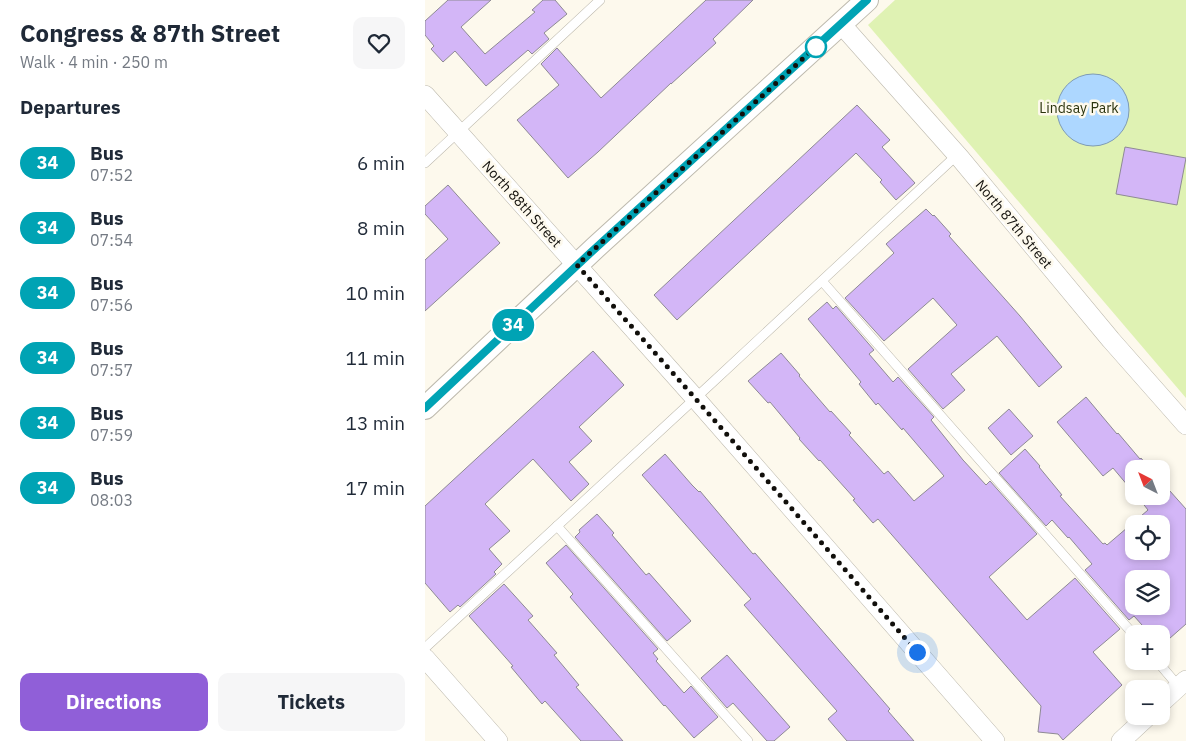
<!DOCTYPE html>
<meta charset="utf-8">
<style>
:root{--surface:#fff;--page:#f6f6f7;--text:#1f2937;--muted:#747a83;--accent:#905fd8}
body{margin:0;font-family:"IBM Plex Sans",sans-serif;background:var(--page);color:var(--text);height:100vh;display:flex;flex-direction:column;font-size:19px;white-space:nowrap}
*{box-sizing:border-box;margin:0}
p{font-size:16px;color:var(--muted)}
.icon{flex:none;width:28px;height:28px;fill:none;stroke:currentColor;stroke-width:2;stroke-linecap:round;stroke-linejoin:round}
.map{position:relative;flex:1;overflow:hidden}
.side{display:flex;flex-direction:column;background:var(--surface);width:425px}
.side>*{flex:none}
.badge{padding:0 10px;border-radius:16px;font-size:18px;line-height:32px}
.needle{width:32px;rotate:318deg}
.fabs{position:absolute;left:700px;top:460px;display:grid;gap:10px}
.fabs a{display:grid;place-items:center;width:45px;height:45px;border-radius:10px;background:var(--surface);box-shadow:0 2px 8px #0003;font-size:25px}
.you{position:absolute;width:25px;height:25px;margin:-12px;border:4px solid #fff;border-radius:50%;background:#1a73e8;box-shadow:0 0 0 8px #1a73e833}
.map>.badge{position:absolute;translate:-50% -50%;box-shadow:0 0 0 2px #fff}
h2{padding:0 20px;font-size:19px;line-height:45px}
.round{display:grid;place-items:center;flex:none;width:52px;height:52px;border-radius:10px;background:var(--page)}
.headline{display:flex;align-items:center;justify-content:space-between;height:85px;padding:0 20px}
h1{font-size:24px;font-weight:800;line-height:38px}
.primary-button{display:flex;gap:10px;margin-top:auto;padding:10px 20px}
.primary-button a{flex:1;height:58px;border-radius:10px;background:var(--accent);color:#fff;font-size:20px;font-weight:800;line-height:58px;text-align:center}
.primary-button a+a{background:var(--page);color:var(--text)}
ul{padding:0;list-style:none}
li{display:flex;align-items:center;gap:15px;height:65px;padding:0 20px}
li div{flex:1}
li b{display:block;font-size:19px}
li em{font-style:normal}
li .badge{min-width:55px;font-weight:700;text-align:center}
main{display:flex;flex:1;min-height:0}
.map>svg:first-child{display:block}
</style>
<main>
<section class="side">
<div class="headline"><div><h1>Congress &amp; 87th Street</h1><p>Walk · 4 min · 250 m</p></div><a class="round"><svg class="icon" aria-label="heart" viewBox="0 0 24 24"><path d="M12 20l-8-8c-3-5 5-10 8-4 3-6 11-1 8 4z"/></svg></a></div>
<h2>Departures</h2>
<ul>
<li><span class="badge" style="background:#00a3b4;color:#fff">34</span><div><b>Bus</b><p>07:52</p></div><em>6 min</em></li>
<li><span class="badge" style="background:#00a3b4;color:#fff">34</span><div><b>Bus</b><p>07:54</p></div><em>8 min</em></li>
<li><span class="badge" style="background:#00a3b4;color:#fff">34</span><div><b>Bus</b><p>07:56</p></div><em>10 min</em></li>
<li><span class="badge" style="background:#00a3b4;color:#fff">34</span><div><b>Bus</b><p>07:57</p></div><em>11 min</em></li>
<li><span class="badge" style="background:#00a3b4;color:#fff">34</span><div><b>Bus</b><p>07:59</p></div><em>13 min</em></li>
<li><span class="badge" style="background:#00a3b4;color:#fff">34</span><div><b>Bus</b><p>08:03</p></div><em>17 min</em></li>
</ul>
<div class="primary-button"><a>Directions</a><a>Tickets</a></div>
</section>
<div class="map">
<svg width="761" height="741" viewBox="0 0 761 741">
<rect width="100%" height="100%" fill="#fdf9ed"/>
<!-- green -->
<polygon fill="#dff2b3" points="470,0 761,0 761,398 443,25"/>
<!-- water -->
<circle fill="#add7ff" stroke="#7e9bb6" cx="668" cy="110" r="36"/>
<!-- building -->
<g fill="#d3b6f7" stroke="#8e8a94" fill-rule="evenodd">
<polygon points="23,0 66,0 36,27 60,54 110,12 107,10 118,0 130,0 142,14 119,33 124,39 107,54 103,50 61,86 30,51 18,62 6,49 9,46 0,35 0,21"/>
<polygon points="281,0 328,0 288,39 291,43 246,84 246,83 173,152 143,178 92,120 134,85 116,64 132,48 176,98"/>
<polygon points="432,105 465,140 457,147 490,183 471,200 455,182 457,180 431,153 252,320 229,295"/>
<polygon points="700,147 761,158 752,205 691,194"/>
<polygon points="23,185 75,243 0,311 0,260 23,239 0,214 0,206"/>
<polygon points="501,209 508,216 509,215 526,234 524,236 595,316 637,367 614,387 572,336 526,374 540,390 518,409 483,369 532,325 508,298 459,341 420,298 469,253 461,244"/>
<polygon points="402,302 408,309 411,306 449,350 444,354 468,382 473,377 509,417 506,420 538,460 561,485 565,481 612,534 564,577 602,620 650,578 695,629 668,652 697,685 638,740 633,734 613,732 616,706 453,519 448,523 428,500 430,499 395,460 394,461 374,439 375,438 345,402 343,403 323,381 356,353 375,375 374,376 405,412 406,411 426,433 424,435 459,474 463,471 489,501 519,476 478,428 477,430 453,403 451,405 434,384 436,382 383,319"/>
<polygon points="168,351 199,385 154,427 167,441 144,462 164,484 146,501 108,459 60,504 85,531 64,549 77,564 69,572 71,574 35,607 33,605 25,612 0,583 0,506"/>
<polygon points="661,397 692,434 693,433 715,459 716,458 725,469 709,469 709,493 688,468 678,476 632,422"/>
<polygon points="584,409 608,436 586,455 563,428"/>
<path d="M600,449L615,466L614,467L637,495L635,496L678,544L680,543L682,545L723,510L712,496H736V481L761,509V624L736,646V634H725L709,616L704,620L660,570L667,564L644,537L643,538L627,520L621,526L574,473ZM709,524H736V551H709ZM709,579H736V606H709Z"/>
<polygon points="240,454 267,485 274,492 275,491 328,554 330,553 465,709 463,711 489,741 422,741 403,719 412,711 319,605 326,599 217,475"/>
<polygon points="172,514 189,533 187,535 221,575 224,573 266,621 242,641 150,537 155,532 154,530"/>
<polygon points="141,545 233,649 228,653 233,659 231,661 259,693 266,686 293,717 269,738 240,705 239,706 145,597 148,594 121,563"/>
<polygon points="79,584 108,616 103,620 132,653 129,655 154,685 151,687 198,741 156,741 120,701 117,704 86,667 88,666 44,616"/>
<polygon points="302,655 365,727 349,741 342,741 308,703 302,708 276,678"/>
</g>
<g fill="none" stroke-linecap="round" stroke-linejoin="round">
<!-- service casing -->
<g stroke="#bdb9ad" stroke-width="10">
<g id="service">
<polyline points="0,163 175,0"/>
<polyline points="397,281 709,635"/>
<polyline points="132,526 323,741"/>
<polyline points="0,648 289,381 532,155"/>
<polyline points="732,661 754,687"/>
</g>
</g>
<!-- minor casing -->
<g stroke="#bdb9ad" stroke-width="20">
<g id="minor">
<polyline points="416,24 535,158 686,340 761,425"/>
<polyline points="0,95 270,398 570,741"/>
<polyline points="0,658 73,741"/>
<polyline points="736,703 761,680"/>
<polyline points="696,741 723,716"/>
</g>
</g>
<!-- tertiary casing -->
<g stroke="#bdb9ad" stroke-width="24">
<polyline id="tertiary" points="0,408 171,247 442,0"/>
</g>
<!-- service -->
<use href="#service" stroke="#fff" stroke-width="9"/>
<!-- minor -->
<use href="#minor" stroke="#fff" stroke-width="19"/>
<!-- tertiary -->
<use href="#tertiary" stroke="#fff" stroke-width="22"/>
</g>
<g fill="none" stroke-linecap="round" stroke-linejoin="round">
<!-- line casing -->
<g stroke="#fff" stroke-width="11">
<polyline id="line" points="0,408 162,256 442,0"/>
</g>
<!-- line -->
<use href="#line" stroke="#00a3b4" stroke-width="8"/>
<!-- walk -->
<polyline stroke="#110f0b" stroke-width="5" stroke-dasharray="0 9" points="391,47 394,44 152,265 270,398 492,652"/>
</g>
<!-- markers -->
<circle fill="#fff" stroke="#00a3b4" stroke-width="2.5" cx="391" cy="47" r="10"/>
<g text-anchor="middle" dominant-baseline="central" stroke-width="5" stroke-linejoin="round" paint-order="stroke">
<!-- park labels -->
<g font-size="14" fill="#2a330d" stroke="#fdf9ed">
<text x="654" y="108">Lindsay Park</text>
</g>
<!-- street labels -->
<g font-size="14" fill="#110f0b" stroke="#fdf9ed">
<text transform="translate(97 204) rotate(48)">North 88th Street</text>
<text transform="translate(589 224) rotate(50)">North 87th Street</text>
</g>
</g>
</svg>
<div class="fabs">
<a><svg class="needle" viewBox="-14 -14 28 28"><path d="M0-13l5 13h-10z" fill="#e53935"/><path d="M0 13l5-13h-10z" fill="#747a83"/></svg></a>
<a><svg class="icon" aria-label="locate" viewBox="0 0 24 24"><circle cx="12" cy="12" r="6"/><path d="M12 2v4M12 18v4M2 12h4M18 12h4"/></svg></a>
<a><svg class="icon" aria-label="layers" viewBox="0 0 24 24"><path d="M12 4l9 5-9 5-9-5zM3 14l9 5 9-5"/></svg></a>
<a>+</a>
<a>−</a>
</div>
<div class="you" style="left:492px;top:652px"></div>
<b class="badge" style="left:88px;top:325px;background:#00a3b4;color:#fff">34</b>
</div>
</main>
